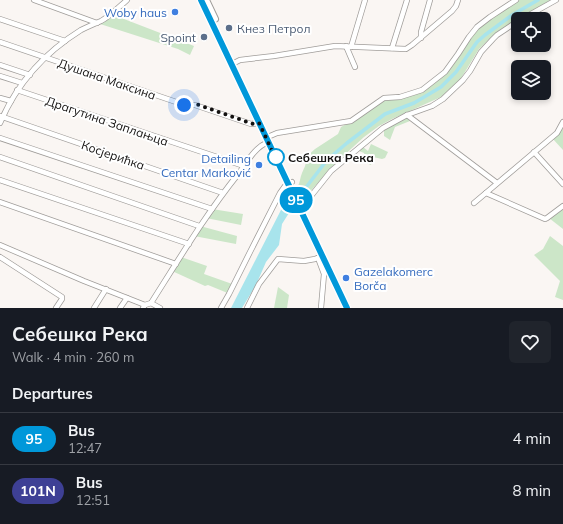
<!DOCTYPE html>
<meta charset="utf-8">
<style>
:root{--surface:#171b24;--page:#20242c;--text:#f1f3f6;--muted:#9ea1a6;--line:#363941}
body{margin:0;font-family:Mulish,sans-serif;background:var(--page);color:var(--text);height:100vh;display:flex;flex-direction:column;font-size:15px;white-space:nowrap}
*{box-sizing:border-box;margin:0}
p{font-size:13px;color:var(--muted)}
.icon{flex:none;width:22px;height:22px;fill:none;stroke:currentColor;stroke-width:2;stroke-linecap:round;stroke-linejoin:round}
.map{position:relative;height:308px;overflow:hidden}
.details{display:flex;flex-direction:column;background:var(--surface);flex:1}
.details>*{flex:none}
.badge{padding:0 8px;border-radius:13px;font-size:14px;line-height:26px}
.tools{position:absolute;left:511px;top:12px;display:grid;gap:8px}
.tools a{display:grid;place-items:center;width:40px;height:40px;border-radius:6px;background:var(--surface);box-shadow:0 2px 6px #0003;font-size:20px}
.you{position:absolute;width:20px;height:20px;margin:-10px;border:3px solid #fff;border-radius:50%;background:#1a73e8;box-shadow:0 0 0 6px #1a73e833}
.map>.badge{position:absolute;translate:-50% -50%;box-shadow:0 0 0 2px #fff}
h2{padding:0 12px;font-size:15px;line-height:36px}
.round{display:grid;place-items:center;flex:none;width:42px;height:42px;border-radius:6px;background:var(--page)}
.headline{display:flex;align-items:center;justify-content:space-between;height:68px;padding:0 12px}
h1{font-size:19px;font-weight:700;line-height:30px}
ul{padding:0;list-style:none}
li{display:flex;align-items:center;gap:12px;height:52px;padding:0 12px;border-top:1px solid var(--line)}
li div{flex:1}
li b{display:block;font-size:15px}
li em{font-style:normal}
li .badge{min-width:44px;font-weight:700;text-align:center}
.map>svg:first-child{display:block}
</style>
<div class="map">
<svg width="563" height="308" viewBox="0 0 563 308">
<rect width="100%" height="100%" fill="#faf6f3"/>
<!-- green -->
<g fill="#cce6c8">
<path d="M516,0H550L496,33L479,49L460,80L441,97L392,119L379,126L364,137L339,160L305,197L298,186C300,182 300,178 302,173C305,166 306,166 306,157L315,149L338,134L341,127L358,118L378,101L422,90L438,79L477,27Z"/>
<polygon points="111,14 194,46 190,55 178,49 97,23"/>
<polygon points="406,117 410,121 395,127 390,140 384,136 384,129"/>
<polygon points="562,127 563,129 563,150 552,138"/>
<polygon points="371,144 388,152 385,158 382,159 373,157 371,165 363,162 366,158 364,153 359,151 363,147 368,151"/>
<polygon points="563,207 563,229 549,218"/>
<polygon points="212,209 243,214 241,225 206,218"/>
<polygon points="200,226 237,236 236,244 194,236"/>
<polygon points="550,236 563,246 563,300 555,297 560,281 534,255 543,249"/>
<polygon points="181,257 207,266 204,274 235,285 230,294 208,285 205,286 172,271"/>
<polygon points="278,287 289,295 287,308 274,308"/>
</g>
<!-- water -->
<polygon fill="#a8e4ec" points="292,198 294,205 282,224 279,245 266,262 256,285 242,308 231,308 282,208"/>
<g fill="none" stroke-linecap="round" stroke-linejoin="round">
<!-- canal -->
<polyline stroke="#a8e4ec" stroke-width="3.5" points="294,200 304,190 327,160 347,143 385,114 414,103 441,87 456,72 477,42 485,35 512,15 538,0"/>
<!-- minor casing -->
<g stroke="#a09d9a" stroke-width="6">
<g id="minor">
<polyline points="34,0 97,23"/>
<polyline points="0,19 65,41"/>
<polyline points="522,19 556,0"/>
<polyline points="421,38 421,32 430,0"/>
<polyline points="0,42 185,105 195,105 251,124 259,123"/>
<polyline points="346,46 355,67"/>
<polyline points="351,47 365,0"/>
<polyline points="392,48 407,0"/>
<polyline points="232,64 240,60 274,56 335,46 406,49 412,45 452,11 456,6 458,0"/>
<polyline points="0,65 30,75"/>
<polyline points="0,76 22,83"/>
<polyline points="17,90 244,166"/>
<polyline points="0,98 11,101"/>
<polyline points="407,115 497,183"/>
<polyline points="0,116 223,193"/>
<path d="M0,123C17,83 44,53 81,30C87,27 94,24 101,21C110,16 119,7 127,0"/>
<polyline points="270,136 277,133 351,121 384,98 400,97 422,90 445,72 458,54 469,37 477,27 490,17 516,0"/>
<polyline points="0,138 212,209"/>
<polyline points="534,152 563,184"/>
<polyline points="0,157 199,226"/>
<polyline points="0,180 189,244"/>
<polyline points="486,193 545,219 547,218 563,206"/>
<polyline points="0,202 176,264"/>
<polyline points="474,203 557,133 563,122"/>
<polyline points="303,206 331,171 383,128 407,115 432,106 443,99 463,80 470,71 481,52 493,39 497,35 518,21"/>
<polyline points="0,245 84,281 145,305"/>
<polyline points="0,257 62,297 62,299 56,308"/>
<polyline points="318,258 324,274 321,308"/>
<polyline points="151,303 160,308"/>
<polyline points="94,308 106,289"/>
<polyline points="120,308 127,298"/>
<path d="M143,308L145,305L151,303C179,259 206,214 239,173C248,161 254,148 268,142"/>
<polyline points="221,308 229,294 250,252 280,193 285,186 292,182"/>
<polyline points="247,308 259,284 278,259 304,261 315,259 322,256"/>
</g>
</g>
<!-- major casing -->
<g stroke="#a09d9a" stroke-width="8">
<g id="major">
<polyline points="201,0 347,308"/>
<polyline points="206,0 215,19"/>
</g>
</g>
<!-- minor -->
<use href="#minor" stroke="#fff" stroke-width="4.5"/>
<!-- major -->
<use href="#major" stroke="#fff" stroke-width="6"/>
</g>
<g fill="none" stroke-linecap="round" stroke-linejoin="round">
<!-- line casing -->
<g stroke="#fff" stroke-width="9">
<polyline id="line" points="201,0 347,308"/>
</g>
<!-- line -->
<use href="#line" stroke="#0098da" stroke-width="6"/>
<!-- walk -->
<polyline stroke="#131110" stroke-width="4" stroke-dasharray="0 7.2" points="184,105 196,104 253,124 259,123 277,161 276,157"/>
</g>
<!-- markers -->
<g fill="#3f7fe0" stroke="#fff" stroke-width="1.5">
<circle cx="175" cy="12" r="4"/>
<circle cx="259" cy="165" r="4"/>
<circle cx="346" cy="278" r="4"/>
</g>
<g fill="#5c6f8a" stroke="#fff" stroke-width="1.5">
<circle cx="229" cy="28" r="4"/>
<circle cx="204" cy="37" r="4"/>
</g>
<circle fill="#fff" stroke="#0098da" stroke-width="2" cx="276" cy="157" r="8"/>
<g text-anchor="middle" dominant-baseline="central" stroke-width="4" stroke-linejoin="round" paint-order="stroke">
<!-- shop labels -->
<g font-size="12" fill="#366cbe" stroke="#fff" text-anchor="end">
<text x="167" y="12">Woby haus</text>
<text x="251" y="158">Detailing<tspan x="251" dy="14">Centar Marković</tspan></text>
<text x="354" y="271" text-anchor="start">Gazelakomerc<tspan x="354" dy="14">Borča</tspan></text>
</g>
<!-- service labels -->
<g font-size="12" fill="#4e5e75" stroke="#fff" text-anchor="start">
<text x="237" y="28">Кнез Петрол</text>
<text x="196" y="37" text-anchor="end">Spoint</text>
</g>
<!-- street labels -->
<g font-size="12" fill="#131110" stroke="#fff">
<text transform="translate(107 79) rotate(19)">Душана Максина</text>
<text transform="translate(107 121) rotate(19)">Драгутина Заплањца</text>
<text transform="translate(113 155) rotate(19)">Косјерићка</text>
</g>
<!-- stop labels -->
<g font-size="12" font-weight="bold" fill="#131110" stroke="#fff" text-anchor="start">
<text x="288" y="157">Себешка Река</text>
</g>
</g>
</svg>
<div class="tools">
<a><svg class="icon" aria-label="locate" viewBox="0 0 24 24"><circle cx="12" cy="12" r="6"/><path d="M12 2v4M12 18v4M2 12h4M18 12h4"/></svg></a>
<a><svg class="icon" aria-label="layers" viewBox="0 0 24 24"><path d="M12 4l9 5-9 5-9-5zM3 14l9 5 9-5"/></svg></a>
</div>
<div class="you" style="left:184px;top:105px"></div>
<b class="badge" style="left:296px;top:200px;background:#0098da;color:#fff">95</b>
</div>
<section class="details">
<div class="headline"><div><h1>Себешка Река</h1><p>Walk · 4 min · 260 m</p></div><a class="round"><svg class="icon" aria-label="heart" viewBox="0 0 24 24"><path d="M12 20l-8-8c-3-5 5-10 8-4 3-6 11-1 8 4z"/></svg></a></div>
<h2>Departures</h2>
<ul>
<li><span class="badge" style="background:#0098da;color:#fff">95</span><div><b>Bus</b><p>12:47</p></div><em>4 min</em></li>
<li><span class="badge" style="background:#3e4095;color:#fff">101N</span><div><b>Bus</b><p>12:51</p></div><em>8 min</em></li>
</ul>
</section>
